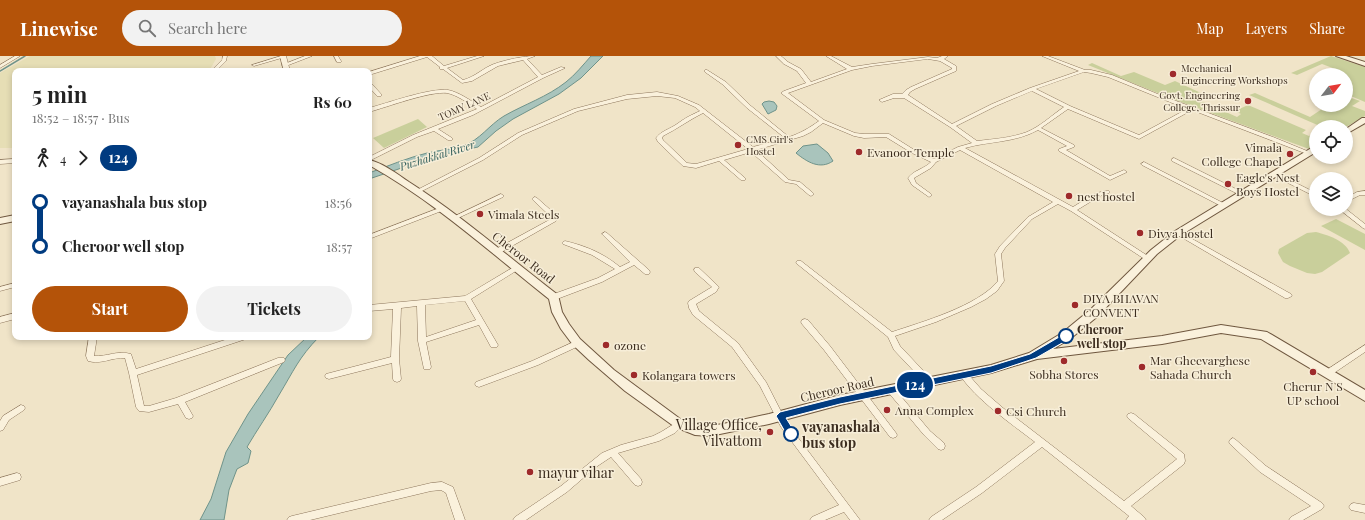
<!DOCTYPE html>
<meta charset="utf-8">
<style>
:root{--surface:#fff;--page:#f2f2f2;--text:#222;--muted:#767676;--accent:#b45309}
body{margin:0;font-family:"Playfair Display",serif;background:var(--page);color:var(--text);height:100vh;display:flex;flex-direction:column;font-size:15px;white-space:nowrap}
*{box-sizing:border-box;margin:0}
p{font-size:13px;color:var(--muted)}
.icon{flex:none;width:22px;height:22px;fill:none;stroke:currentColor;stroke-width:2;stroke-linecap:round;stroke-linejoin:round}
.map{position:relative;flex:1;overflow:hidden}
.drawer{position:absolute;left:12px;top:12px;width:360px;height:272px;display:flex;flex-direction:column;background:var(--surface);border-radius:8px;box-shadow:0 2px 6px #0003}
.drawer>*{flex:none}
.badge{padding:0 8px;border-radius:13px;font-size:14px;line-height:26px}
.needle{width:26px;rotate:59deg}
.buttons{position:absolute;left:1309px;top:12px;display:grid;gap:8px}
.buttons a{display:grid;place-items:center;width:44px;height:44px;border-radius:50%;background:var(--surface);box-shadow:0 2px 6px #0003;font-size:20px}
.map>.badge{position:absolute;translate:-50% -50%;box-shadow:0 0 0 2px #fff}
.legs{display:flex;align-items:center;gap:6px;height:44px;padding:0 20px;font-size:13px}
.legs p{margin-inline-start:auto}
.summary{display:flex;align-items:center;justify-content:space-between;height:68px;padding:0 20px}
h1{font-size:22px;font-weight:700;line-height:30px}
.primary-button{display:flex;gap:8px;margin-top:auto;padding:8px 20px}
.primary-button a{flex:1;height:46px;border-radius:24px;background:var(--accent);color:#fff;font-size:16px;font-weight:700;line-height:46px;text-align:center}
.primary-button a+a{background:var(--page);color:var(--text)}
ul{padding:0 20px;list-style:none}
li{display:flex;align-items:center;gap:14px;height:44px;font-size:15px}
li i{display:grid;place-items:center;width:6px;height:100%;margin:0 5px;background:currentColor}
li i::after{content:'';width:10px;height:10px;margin:-5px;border:3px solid;border-radius:50%;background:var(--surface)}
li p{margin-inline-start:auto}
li:first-child i{background:linear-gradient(#0000 50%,currentColor 0)}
li:last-child i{background:linear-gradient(currentColor 50%,#0000 0)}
header{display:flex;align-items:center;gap:24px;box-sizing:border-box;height:56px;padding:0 20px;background:var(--accent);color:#fff}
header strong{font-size:19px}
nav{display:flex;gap:22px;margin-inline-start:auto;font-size:14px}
.search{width:280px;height:36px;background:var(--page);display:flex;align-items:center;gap:10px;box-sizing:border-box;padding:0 14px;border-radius:22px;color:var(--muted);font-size:15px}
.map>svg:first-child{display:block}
</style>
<header>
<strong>Linewise</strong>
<div class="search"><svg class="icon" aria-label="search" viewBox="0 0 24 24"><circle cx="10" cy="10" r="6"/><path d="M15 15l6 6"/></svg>Search here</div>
<nav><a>Map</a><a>Layers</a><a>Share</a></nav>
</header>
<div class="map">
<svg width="1365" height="464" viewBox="0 0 1365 464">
<rect width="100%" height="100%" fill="#f0e4c8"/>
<!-- farmland -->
<polygon fill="#e6deb5" points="30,0 215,0 216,3 209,15 15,15 15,92 0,92 0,17"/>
<!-- green -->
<g fill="#c9cf9b">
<polygon points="1331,0 1365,11 1365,46 1346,38 1346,19 1329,19 1338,14 1322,8 1297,19 1291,17"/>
<polygon points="1092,7 1121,20 1134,16 1165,29 1175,25 1201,37 1195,40 1199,42 1197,43 1237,61 1241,58 1235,55 1248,49 1306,74 1302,77 1309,80 1316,77 1316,89 1309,93 1170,42 1088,9"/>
<polygon points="1255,37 1310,61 1328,49 1346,49 1346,40 1360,45 1352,50 1365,55 1365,60 1346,71 1322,71 1249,39"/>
<polygon points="418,63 427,71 384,92 373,82"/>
<polygon points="1336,163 1365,178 1365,194 1321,170"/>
<path d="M1316,176C1327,179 1345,184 1350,197L1322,216L1315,218L1307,217L1290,210L1283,206L1278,197L1279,193L1307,177Z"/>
</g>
<!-- water -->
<g fill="#a9c4bc" stroke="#6f938a">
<path d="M591,0H603L581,22L559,38L513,63L496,75L478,91L437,100L369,123V117C388,110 407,102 427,97C438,94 451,94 463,90C480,84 489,69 504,60C525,48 547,41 566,26C575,19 583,9 591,0Z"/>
<polygon points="769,45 774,46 777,50 776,54 768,58 762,48 764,46"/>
<path d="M817,88L828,97L833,105C820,114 807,106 796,97L803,90Z"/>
<path d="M307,281H319C299,301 293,316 279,339C269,357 257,374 247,391L251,395L248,407L237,413L229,434L224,464H200L211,443L226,396L248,358L288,299Z"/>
</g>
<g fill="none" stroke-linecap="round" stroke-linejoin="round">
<!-- stream -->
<polyline stroke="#6f938a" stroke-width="1.5" points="0,15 25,0"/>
<!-- minor casing -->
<g stroke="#8d765c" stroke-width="1">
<g id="minor">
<polygon points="15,0 20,0 0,12 0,9"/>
<polygon points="223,0 227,0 226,5 216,15 211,15 222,4"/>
<polygon points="281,0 285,1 254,10 252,9"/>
<polygon points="305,0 312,0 286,10 282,9"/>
<polygon points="334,0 338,0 341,5 341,6 337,6"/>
<path d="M420,0H432L444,10L477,0H484L447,12L463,24C475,21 483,12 494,8C505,4 524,0 535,0L527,3L542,19L561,11L565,12L543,22L473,59L438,73L452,82V84H448L434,75L417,81L369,105V101L413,79L477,53C468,47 457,39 447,37C430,35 387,51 369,56V52C388,47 429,32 448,34C459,36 471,45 481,51L538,21L523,4L498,10L472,25L462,27L443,13H440V11L427,1L369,19V16Z"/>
<path d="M776,0H781L788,6L801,13L811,26L847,13L826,0H831L852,11L872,8L928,1L937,2L942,0H948L944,3L956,10V15L915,33L910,36L908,39L952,68L992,48L1030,32L1079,15L1042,0H1048L1085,14H1091L1112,19L1160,39L1273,81L1312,97L1309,99L1307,98L1192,54L1139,83L1068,53L1041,72L1074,89V91L1066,94L1110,120L1124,114L1127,116L1110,124L1059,95V93L1067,90L1038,74C1015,87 989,85 965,92L1073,151C1083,145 1097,134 1109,135L1110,136L1109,137L1100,140L1077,154L1151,202L1148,204H1146L1071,155L1058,148L1032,163L1005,192L1001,198L1004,225L997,235L986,243L971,251L936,266L895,280L900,290L932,324L933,326L932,328L929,329L926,328L894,294L888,281L796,207L797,205H801L892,276C922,266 978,250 998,225L995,198L1000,190L1028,161L1053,146L960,94L936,106L931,112L914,122L916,127L931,138L932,139L929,141L912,129L908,122C914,114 924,113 931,106L912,97L886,81L864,82L854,80L823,67L811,76L803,80L756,94L789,124L800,126L813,137L814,138L811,140L809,139L796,128L785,126L751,96L724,104L745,122V124H741L719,105L696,112L683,110L658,86L656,82C661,75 670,73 677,68C685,62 691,59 700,55L695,51L675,42L657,40L627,43L578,55L522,79L483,104L420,136L418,137L415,135L479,102L518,77L574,53L627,39L657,36L678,40L699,49L753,91L785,82L747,52L722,28L705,16V14H707L726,26L751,50L789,81C801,77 809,72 819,65L781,37L784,35L806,27L797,15L784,8ZM928,3L940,5L952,12V13L911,31L906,34L902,38H893L879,44L882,46L894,42H904L950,71L972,87L958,91L934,103L916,95L889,78H864L855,77L824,64L788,37L852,14L872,10ZM1084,16L1091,17L1108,21L1187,53L1139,79L1070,50L1036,33ZM1032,35L1064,51C1052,59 1041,70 1027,76C1011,82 994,83 977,85L956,70L996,50ZM703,57L748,93L696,108L687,107L663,84L662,82L663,80C677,73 689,64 703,57Z"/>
<polygon points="369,27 371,27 381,38 381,40 377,40 369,31"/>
<polygon points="1174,102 1244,137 1245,138 1242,140 1172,105 1172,103"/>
<polygon points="15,103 15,107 0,108 0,104"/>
<polygon points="1144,106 1225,148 1226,149 1225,150 1221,150 1142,109 1141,108"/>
<polygon points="1274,116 1316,137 1316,141 1272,119 1272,117"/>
<polygon points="1365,135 1365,139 1360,139 1346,146 1346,142 1357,136"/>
<polygon points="501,138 504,140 503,141 456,163 452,163 451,162"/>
<polygon points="535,141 537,142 554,157 557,164 556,165 498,198 494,198 493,196 494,194 551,163 549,159 533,144 532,143 533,142"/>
<polygon points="442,151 445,153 444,154 369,183 369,179"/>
<polygon points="1339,153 1346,153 1365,168 1365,173 1363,172"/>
<polygon points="1178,175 1291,238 1292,240 1288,242 1285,242 1176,178 1175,177 1176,176"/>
<path d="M605,176L607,177L649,214L650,216L649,218H645L634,209L602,226L557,243H551L550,241L551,239L598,222L615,213L592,199L563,188L562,187L563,186L565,185C586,190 603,197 620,211L630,206L602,178Z"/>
<path d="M514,211H518L519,213L471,243L498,289L497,291H491L479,269L426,286L431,311L430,313H424L418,285L417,250L401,252L399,303L401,323L400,325L397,326L394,325L393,323L392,307L329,323L326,322L325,320L326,318L391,301L393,253L369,255V249L465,240ZM465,245L476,264L426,281L425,249Z"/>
<polygon points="695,212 699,212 719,231 716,236 696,248 699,255 738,287 766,326 787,367 860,464 850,464 844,456 825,464 810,464 812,461 839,449 781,371 760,330 732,291 693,259 689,252 688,247 689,245 712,231 695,216 694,214"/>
<polygon points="15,227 15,231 0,235 0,231"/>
<polygon points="15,257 15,263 0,267 0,261"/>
<polygon points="805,263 808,264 830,290 896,377 897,379 896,381 893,382 890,381 824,294 802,268 801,266 802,264"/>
<path d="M89,281H97L94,300C107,301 117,294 131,298L136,313L234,281H247L246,283L137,319L144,350H149L176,342L278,302H284L285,304L284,306L185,346L193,360L192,362L189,363L186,362L178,348L149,356L139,355L136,351L129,317L125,302C112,301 101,309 88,305L86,300Z"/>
<polygon points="578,284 581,285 582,287 581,289 538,309 479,331 476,330 475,328 476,326 532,305"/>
<polygon points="1365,289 1365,296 1331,319 1328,320 1325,319 1324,317 1325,315"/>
<path d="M964,316L967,317L981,333L1003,352L1124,445L1177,403L1128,362L1127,360L1128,358L1131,357L1134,358L1184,398L1185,405L1184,408L1131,450L1144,461L1146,464H1126L1129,460L1042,391L982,437L942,464H929L931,461L976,431L1035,386C1013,369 975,343 960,319L961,317Z"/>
<polygon points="891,331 894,332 930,375 944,387 945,390 944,393 941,394 938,393 924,379 888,336 887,334 888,332"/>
<polygon points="21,349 24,350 25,352 24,354 9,364 3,374 0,375 0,365 3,360"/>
<polygon points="679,365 682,366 683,368 682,370 675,377 659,385 618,397 641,423 642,426 641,429 638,430 635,429 611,401 596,411 567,436 526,464 513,464 515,461 561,430 602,397 621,389 653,380 661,376"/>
<polygon points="1233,382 1236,384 1266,410 1322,447 1324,450 1322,453 1303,464 1289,464 1291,461 1311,450 1260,416 1230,388 1229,386 1230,384"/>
<polygon points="17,417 20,418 21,421 20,424 0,430 0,422"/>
<polygon points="442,426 453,431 465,464 455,464 446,437 441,434 431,435 310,464 287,464 289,461 292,460 431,427"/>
<polygon points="1354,447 1365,449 1365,457 1351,454 1349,451 1351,448"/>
</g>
</g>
<!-- tertiary casing -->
<g stroke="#8d765c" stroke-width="1">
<polygon id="tertiary" points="280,0 286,0 290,15 284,15"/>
</g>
<!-- secondary casing -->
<g stroke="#6f573f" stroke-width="2">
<g id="secondary">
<polygon points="1336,0 1346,0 1365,6 1365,10"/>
<polygon points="1362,62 1365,62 1365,67 1346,78 1346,73"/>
<path d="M1313,91H1316V96L1181,179L1157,198L1098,260L1070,283L1053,293L1162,280L1221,269L1267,276L1365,334V345L1261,283L1221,277L1162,288L1037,303L991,317L840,349L769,368L710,380L695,379L675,371L625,335L589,304L573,289L561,273L552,256L549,243C490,196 435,146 369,109V104C383,107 397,118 409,126C461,159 508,201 558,239L562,256L569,268L580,283L614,314L683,365L695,369L710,370L723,368L769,358L840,339L991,309L1029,297L1062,277L1090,254L1151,194L1175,175Z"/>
<polygon points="15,159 15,165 0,168 0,162"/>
</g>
</g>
<!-- minor -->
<use href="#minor" fill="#faf1dc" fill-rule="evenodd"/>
<!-- tertiary -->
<use href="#tertiary" fill="#faf1dc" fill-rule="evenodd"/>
<!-- secondary -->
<use href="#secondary" fill="#faf1dc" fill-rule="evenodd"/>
</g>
<!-- line-1 -->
<polygon fill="#003b80" stroke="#fff" points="1066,277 1070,280 1069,283 1036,302 991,317 840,348 786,362 796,378 795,381 788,381 776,360 780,356 840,341 991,310 1030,298"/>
<!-- markers -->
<g fill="#9e2a2b" stroke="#f7eed8" stroke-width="1.5">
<circle cx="1173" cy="18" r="4"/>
<circle cx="1248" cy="45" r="4"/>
<circle cx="738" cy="89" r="4"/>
<circle cx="859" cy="96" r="4"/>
<circle cx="1290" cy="98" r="4"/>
<circle cx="1228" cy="128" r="4"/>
<circle cx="1069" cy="140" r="4"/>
<circle cx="480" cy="158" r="4"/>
<circle cx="1140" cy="177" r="4"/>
<circle cx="1075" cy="249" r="4"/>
<circle cx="606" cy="289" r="4"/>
<circle cx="1064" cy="305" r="4"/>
<circle cx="1142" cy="311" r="4"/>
<circle cx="1313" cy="316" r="4"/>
<circle cx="634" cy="319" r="4"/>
<circle cx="887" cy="354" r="4"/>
<circle cx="998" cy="355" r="4"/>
<circle cx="770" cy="376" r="4"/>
<circle cx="530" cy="416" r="4"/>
</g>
<g fill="#fff" stroke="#003b80" stroke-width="2">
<circle cx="1066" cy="280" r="7"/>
<circle cx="791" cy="378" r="7"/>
</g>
<g text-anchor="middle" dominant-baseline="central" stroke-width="3" stroke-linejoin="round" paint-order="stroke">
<!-- far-poi labels -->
<g font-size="10" fill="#3d2e20" stroke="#f7eed8" text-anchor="start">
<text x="1181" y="12">Mechanical<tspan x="1181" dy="12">Engineering Workshops</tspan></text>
<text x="1240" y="39" text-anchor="end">Govt. Engineering<tspan x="1240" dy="12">College, Thrissur</tspan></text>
<text x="746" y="83">CMS Girl's<tspan x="746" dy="12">Hostel</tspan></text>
</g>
<!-- far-street labels -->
<g font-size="10" fill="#3d2e20" stroke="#f7eed8">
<text transform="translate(464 50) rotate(-24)">TOMY LANE</text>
</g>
<!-- far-water labels -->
<g font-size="11" font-style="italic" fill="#2f5d5a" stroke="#f7eed8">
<text transform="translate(437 99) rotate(-17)">Puzhakkal River</text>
</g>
<!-- poi labels -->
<g font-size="12" fill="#3d2e20" stroke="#f7eed8" text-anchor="start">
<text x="1282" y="91" text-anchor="end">Vimala<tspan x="1282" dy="14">College Chapel</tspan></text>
<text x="867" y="96">Evanoor Temple</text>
<text x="1236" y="121">Eagle's Nest<tspan x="1236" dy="14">Boys Hostel</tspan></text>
<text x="1077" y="140">nest hostel</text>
<text x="488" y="158">Vimala Steels</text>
<text x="1148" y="177">Divya hostel</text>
<text x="1083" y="242">DIYA BHAVAN<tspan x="1083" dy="14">CONVENT</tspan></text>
<text x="614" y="289">ozone</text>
<text x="1150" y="304">Mar Gheevarghese<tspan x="1150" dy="14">Sahada Church</tspan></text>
<text x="1064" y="318" text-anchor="middle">Sobha Stores</text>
<text x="642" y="319">Kolangara towers</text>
<text x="1313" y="330" text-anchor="middle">Cherur N S<tspan x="1313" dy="14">UP school</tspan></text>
<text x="895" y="354">Anna Complex</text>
<text x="1006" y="355">Csi Church</text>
</g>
<!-- street labels -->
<g font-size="12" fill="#3d2e20" stroke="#f7eed8">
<text transform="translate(524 201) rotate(38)">Cheroor Road</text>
<text transform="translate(837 333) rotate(-13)">Cheroor Road</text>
</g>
<!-- stop labels -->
<g font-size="12" font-weight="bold" fill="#3d2e20" stroke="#f7eed8" text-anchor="start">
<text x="1077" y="273">Cheroor<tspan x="1077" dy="14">well stop</tspan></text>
</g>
<!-- near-poi labels -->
<g font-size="14" fill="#3d2e20" stroke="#f7eed8" text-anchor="end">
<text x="762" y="368">Village Office,<tspan x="762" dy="16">Vilvattom</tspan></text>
<text x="538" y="416" text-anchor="start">mayur vihar</text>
</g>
<!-- near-stop labels -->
<g font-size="14" font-weight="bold" fill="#3d2e20" stroke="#f7eed8" text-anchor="start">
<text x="802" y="370">vayanashala<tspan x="802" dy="16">bus stop</tspan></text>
</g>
</g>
</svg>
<div class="buttons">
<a><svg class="needle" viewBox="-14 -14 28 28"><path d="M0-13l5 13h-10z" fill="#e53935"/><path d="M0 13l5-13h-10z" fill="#767676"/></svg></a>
<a><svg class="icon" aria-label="locate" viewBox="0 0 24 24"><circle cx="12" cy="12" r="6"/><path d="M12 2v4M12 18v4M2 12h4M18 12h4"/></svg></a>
<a><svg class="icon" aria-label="layers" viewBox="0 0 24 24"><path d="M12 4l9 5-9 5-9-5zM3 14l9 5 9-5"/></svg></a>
</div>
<b class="badge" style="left:915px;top:329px;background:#003b80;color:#fff">124</b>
<section class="drawer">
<div class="summary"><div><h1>5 min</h1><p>18:52 – 18:57 · Bus</p></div><b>Rs 60</b></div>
<div class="legs"><svg class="icon" aria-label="walk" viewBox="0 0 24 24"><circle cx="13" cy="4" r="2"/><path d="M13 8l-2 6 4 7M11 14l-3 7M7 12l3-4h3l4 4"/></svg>4<svg class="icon" aria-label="forward" viewBox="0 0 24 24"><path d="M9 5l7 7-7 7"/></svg><b class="badge" style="background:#003b80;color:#fff">124</b></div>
<ul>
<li><i style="color:#003b80"></i><b>vayanashala bus stop</b><p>18:56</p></li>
<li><i style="color:#003b80"></i><b>Cheroor well stop</b><p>18:57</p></li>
</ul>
<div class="primary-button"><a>Start</a><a>Tickets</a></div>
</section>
</div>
